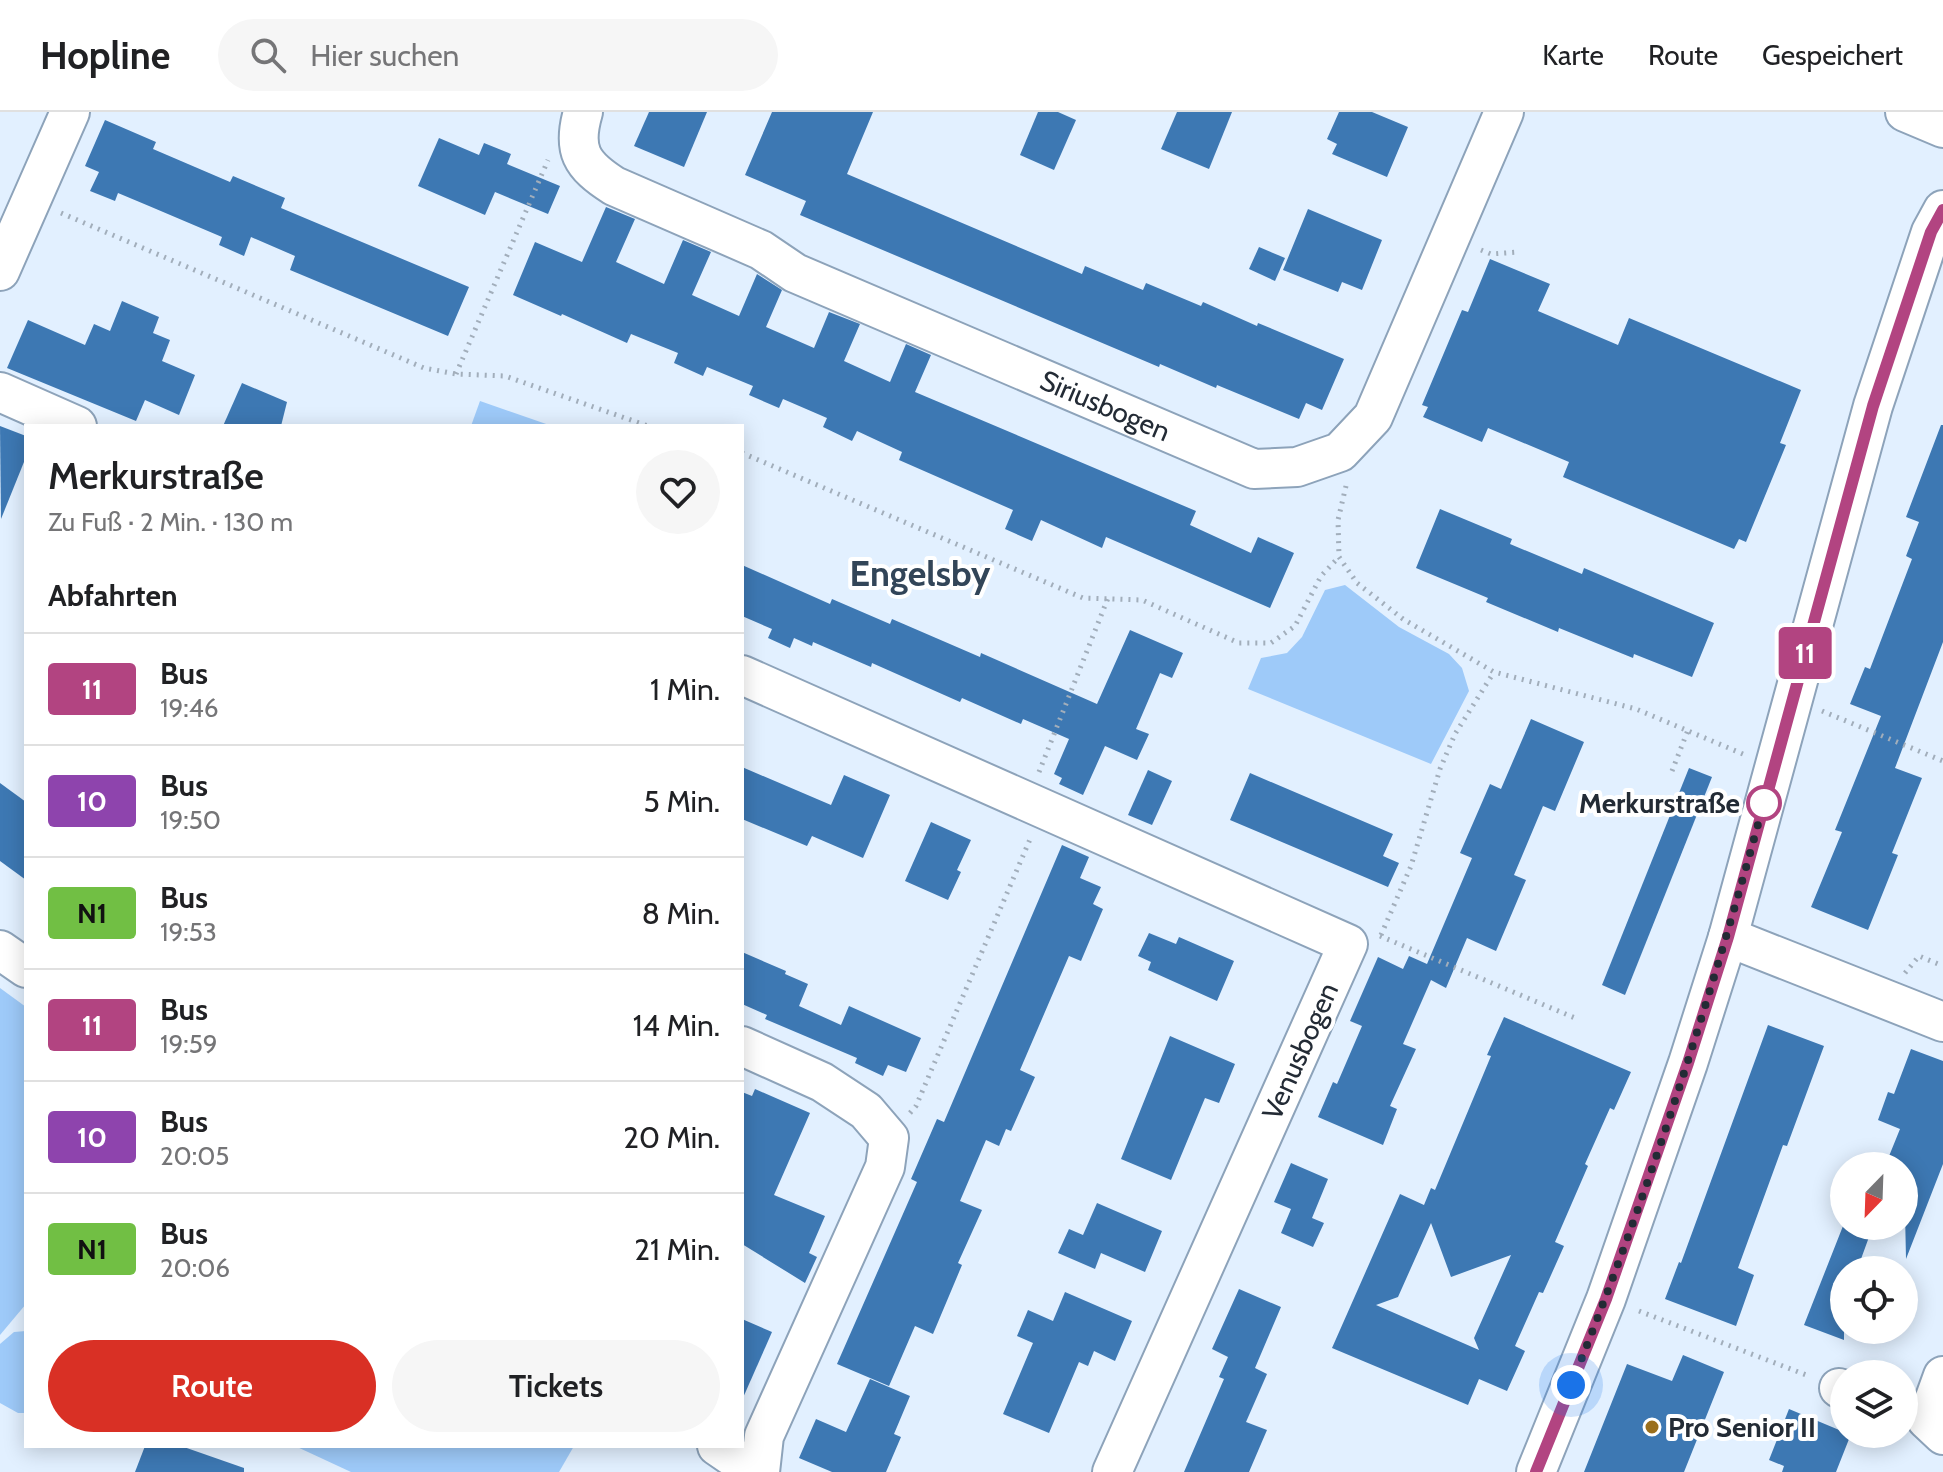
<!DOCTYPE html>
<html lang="de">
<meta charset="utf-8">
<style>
:root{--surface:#fff;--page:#f6f6f6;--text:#202124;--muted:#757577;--line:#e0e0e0;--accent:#d93025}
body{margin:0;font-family:Cabin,sans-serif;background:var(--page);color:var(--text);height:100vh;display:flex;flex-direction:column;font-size:30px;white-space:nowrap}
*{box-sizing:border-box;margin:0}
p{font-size:26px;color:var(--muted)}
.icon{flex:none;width:44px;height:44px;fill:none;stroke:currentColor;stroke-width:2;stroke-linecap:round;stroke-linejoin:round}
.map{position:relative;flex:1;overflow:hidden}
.details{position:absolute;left:24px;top:312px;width:720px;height:1024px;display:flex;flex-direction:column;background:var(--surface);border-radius:0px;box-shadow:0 4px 20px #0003}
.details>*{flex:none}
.badge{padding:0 16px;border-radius:6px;font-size:28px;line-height:52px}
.needle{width:52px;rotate:203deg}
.tools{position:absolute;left:1830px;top:1040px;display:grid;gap:16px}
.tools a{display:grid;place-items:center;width:88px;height:88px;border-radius:50%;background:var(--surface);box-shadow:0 4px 20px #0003;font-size:40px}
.you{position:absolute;width:40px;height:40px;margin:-20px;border:6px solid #fff;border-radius:50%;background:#1a73e8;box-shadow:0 0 0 12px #1a73e833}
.map>.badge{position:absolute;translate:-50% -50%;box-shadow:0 0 0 4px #fff}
h2{padding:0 24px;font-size:30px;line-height:72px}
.round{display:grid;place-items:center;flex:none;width:84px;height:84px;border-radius:42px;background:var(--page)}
.headline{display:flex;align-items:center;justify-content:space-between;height:136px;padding:0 24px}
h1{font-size:38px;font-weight:600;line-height:60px}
.button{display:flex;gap:16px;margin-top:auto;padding:16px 24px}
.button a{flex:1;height:92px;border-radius:48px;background:var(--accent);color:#fff;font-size:32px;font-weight:600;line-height:92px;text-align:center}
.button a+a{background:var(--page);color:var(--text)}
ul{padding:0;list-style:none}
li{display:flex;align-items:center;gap:24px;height:112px;padding:0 24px;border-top:2px solid var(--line)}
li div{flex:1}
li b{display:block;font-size:30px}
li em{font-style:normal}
li .badge{min-width:88px;font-weight:700;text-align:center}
header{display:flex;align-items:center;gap:48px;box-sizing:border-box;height:112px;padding:0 40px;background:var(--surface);border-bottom:2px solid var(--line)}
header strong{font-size:38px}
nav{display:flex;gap:44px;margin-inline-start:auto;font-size:28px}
.search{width:560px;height:72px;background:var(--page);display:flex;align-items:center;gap:20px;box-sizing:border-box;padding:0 28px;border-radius:44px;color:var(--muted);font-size:30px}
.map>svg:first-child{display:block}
</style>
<header>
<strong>Hopline</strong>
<div class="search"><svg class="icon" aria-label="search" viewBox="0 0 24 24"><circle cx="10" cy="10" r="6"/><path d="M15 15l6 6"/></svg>Hier suchen</div>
<nav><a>Karte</a><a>Route</a><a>Gespeichert</a></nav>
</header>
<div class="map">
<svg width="1943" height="1360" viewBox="0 0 1943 1360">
<rect width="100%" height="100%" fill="#e2f0ff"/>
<!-- green -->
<g fill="#9ecaf9">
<polygon points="480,289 552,314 471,314"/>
<polygon points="1345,473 1399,515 1449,542 1462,556 1469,579 1431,652 1248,577 1261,546 1287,541 1302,525 1325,478"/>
<polygon points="0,876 26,895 26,1192 0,1223"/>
<polygon points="26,1219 26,1301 18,1301 0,1291 0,1232 14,1220"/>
<polygon points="295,1334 574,1334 559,1360 351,1360"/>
</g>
<!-- building -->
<g fill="#3d78b3" fill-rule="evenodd">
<polygon points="649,0 707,0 684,55 634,34"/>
<polygon points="772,0 873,0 847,62 1082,162 1085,154 1143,178 1146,171 1201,194 1203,190 1257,214 1258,211 1344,247 1322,298 1306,291 1299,307 1217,273 1216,276 1160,252 1159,255 800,103 806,89 745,63"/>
<polygon points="1038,0 1058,0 1076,8 1054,58 1020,43"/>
<polygon points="1177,0 1232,0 1209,57 1161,37"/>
<polygon points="1339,0 1372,0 1408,15 1387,65 1332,42 1337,32 1327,27"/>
<polygon points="105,8 156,30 153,37 230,70 233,64 285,86 281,96 469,175 448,224 290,158 295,144 251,125 244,144 219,133 222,125 149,94 118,81 115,89 90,79 99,60 85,54"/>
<polygon points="439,26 479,43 484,31 511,42 507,52 560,74 548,102 495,80 485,103 418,74"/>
<polygon points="606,95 635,107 616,150 664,172 683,128 711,140 692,183 739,204 757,162 782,178 766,215 814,236 829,200 860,212 844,249 890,270 906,232 931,243 915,280 1196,399 1190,413 1251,441 1258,425 1294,441 1270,496 1106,425 1102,436 1041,408 1032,429 1005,417 1013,398 899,348 902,340 857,319 852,329 823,315 827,306 783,287 779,296 749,283 753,274 707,255 703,264 674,251 678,241 631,222 627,231 562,202 561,204 513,183 535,130 582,150"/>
<polygon points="1308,97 1382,128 1362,178 1342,170 1338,180 1283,158"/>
<polygon points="1259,135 1285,146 1275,169 1249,157"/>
<polygon points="1490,147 1550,172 1538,199 1618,233 1629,206 1801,278 1780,331 1786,333 1746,430 1739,427 1734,437 1563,365 1569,350 1488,316 1482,330 1423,305 1428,295 1422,293 1462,198 1468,200"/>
<polygon points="122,189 159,205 153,221 170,228 162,249 195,263 179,303 145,288 136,309 7,256 28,208 85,233 94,212 110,219"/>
<polygon points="242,271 287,290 281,314 223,314"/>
<polygon points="1941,313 1943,313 1943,530 1895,656 1922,666 1892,741 1898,743 1868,818 1811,795 1842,720 1835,718 1881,604 1850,592 1865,555 1870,557 1912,447 1906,444 1919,410 1906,405"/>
<polygon points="0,314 26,324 26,345 1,407"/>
<polygon points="1440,397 1512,427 1510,432 1582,462 1584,456 1714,511 1692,565 1634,542 1633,546 1559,516 1558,520 1486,490 1488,486 1416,456"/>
<polygon points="742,453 830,492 832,487 890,512 892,507 980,545 981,541 1097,592 1130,518 1183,541 1172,566 1160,561 1136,617 1149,622 1137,648 1105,634 1083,683 1059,672 1062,666 1054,662 1069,627 1023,607 1021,612 962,586 960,590 872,551 871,555 813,530 812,534 794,526 790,536 768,526 772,517 742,504"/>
<polygon points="1531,607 1584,630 1555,699 1543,694 1514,763 1526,768 1496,839 1467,826 1446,876 1431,868 1403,932 1416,937 1390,994 1397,997 1383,1033 1318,1005 1333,970 1337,972 1362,914 1350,909 1378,845 1403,857 1409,844 1427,852 1472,746 1460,741 1490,672 1501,677"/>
<polygon points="742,655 831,693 844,663 890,683 863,746 812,724 807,734 742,707"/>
<polygon points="1689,656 1712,665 1625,883 1602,873"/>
<polygon points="1148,658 1172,669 1152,713 1128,703"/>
<polygon points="1250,661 1393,722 1383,744 1399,751 1388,775 1230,708"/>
<polygon points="0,671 26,690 26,768 0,749"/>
<polygon points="931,710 971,728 957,758 961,760 948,788 905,769"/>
<polygon points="1062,733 1089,745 1080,766 1101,775 1093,792 1103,797 1081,849 1069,844 1020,958 1035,965 1011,1019 1006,1017 999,1034 986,1028 960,1089 982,1098 958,1151 962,1153 933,1222 915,1214 889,1274 837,1252 917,1070 911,1067 937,1007 944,1010"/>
<polygon points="1149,821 1176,832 1179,825 1234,849 1217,889 1148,858 1151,850 1138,844"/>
<polygon points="742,840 786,859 785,862 808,872 799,894 841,913 849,894 921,926 906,960 888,953 883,964 855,951 857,946 765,907 767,903 742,892"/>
<path d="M1504,905L1631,960L1614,998L1610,996L1585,1052L1588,1054L1555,1130L1564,1134L1543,1181L1539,1180L1515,1234L1525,1239L1507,1279L1479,1267L1468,1293L1332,1236L1400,1082L1424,1093L1431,1076L1435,1078L1491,944L1487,943ZM1431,1111L1451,1165L1511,1143L1474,1226L1479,1238L1376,1193L1398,1185Z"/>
<polygon points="1768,913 1824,934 1787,1034 1783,1033 1738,1156 1754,1163 1736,1214 1665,1187 1679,1150 1681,1151"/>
<polygon points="1170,924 1235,952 1219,991 1205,986 1171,1068 1121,1047"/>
<polygon points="1911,937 1943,949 1943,1052 1906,1147 1904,1054 1885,1054 1900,1017 1878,1008 1888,980 1894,982"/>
<polygon points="755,977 810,1001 774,1083 825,1104 809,1141 817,1145 805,1171 742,1132 742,980 752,984"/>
<polygon points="1291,1051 1328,1067 1312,1106 1324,1111 1313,1135 1281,1121 1291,1097 1274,1090"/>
<polygon points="1097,1091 1162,1119 1145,1160 1101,1141 1095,1157 1058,1141 1069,1117 1083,1123"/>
<polygon points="1843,1114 1873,1114 1857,1158 1844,1158 1844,1228 1804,1213"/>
<polygon points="1239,1177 1281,1195 1255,1256 1267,1262 1246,1310 1267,1318 1249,1360 1184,1360 1224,1267 1219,1265 1228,1245 1212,1237"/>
<polygon points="1065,1180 1132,1209 1115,1249 1094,1239 1088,1254 1079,1250 1049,1321 1003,1302 1033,1231 1017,1224 1028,1198 1053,1209"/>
<polygon points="742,1207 772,1220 742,1288"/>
<polygon points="1683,1243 1724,1260 1684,1360 1584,1360 1627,1252 1672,1269"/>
<polygon points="870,1267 910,1284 894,1322 901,1325 886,1360 832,1360 799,1346 816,1307 846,1320"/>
<polygon points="1789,1297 1844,1320 1844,1322 1851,1322 1836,1360 1782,1360 1784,1354 1769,1348"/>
<polygon points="145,1334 181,1334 244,1356 244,1360 135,1360"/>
</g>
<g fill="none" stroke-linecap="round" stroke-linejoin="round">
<!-- minor casing -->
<g stroke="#8da3ba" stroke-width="42">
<g id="minor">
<path id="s1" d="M583,0C572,38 581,53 614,74L761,138L795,161L1254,357L1297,355L1340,340L1373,305L1504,0"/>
<polyline points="1905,0 1943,16"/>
<polyline points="0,159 70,0"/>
<polyline points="0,280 77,314"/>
<polyline points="742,563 1348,832 1112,1360"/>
<polyline points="1728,825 1943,910"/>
<polyline points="0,838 26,856"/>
<polyline points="742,934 822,970 866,999 889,1026 885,1055 764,1324 760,1360"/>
<polyline points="1943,1264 1927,1308 1943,1323"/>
<polyline points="1839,1276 1844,1278"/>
<polyline points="717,1334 755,1360"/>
<polyline points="1536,1360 1606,1187 1688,951 1728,825 1873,294 1931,120 1943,98"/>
</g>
</g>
<!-- path -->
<g stroke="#a2aebb" stroke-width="5" stroke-dasharray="2 6" stroke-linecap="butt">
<polyline points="61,101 424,256 456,262 505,264 648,314"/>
<polyline points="1481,138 1491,142 1519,140"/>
<polyline points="456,262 548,48"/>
<polyline points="742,341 1083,486 1142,488 1239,531 1271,531 1295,514 1321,464 1339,445"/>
<polyline points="1346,374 1338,408 1339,445 1357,471 1403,507 1494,560 1636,597 1743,642"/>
<polyline points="1822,599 1943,649"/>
<polyline points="1672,659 1688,618"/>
<polyline points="1039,660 1108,486"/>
<polyline points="1381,823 1411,754 1440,657 1455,622 1494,560"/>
<polyline points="1380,824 1575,906"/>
<polyline points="1905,861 1919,844 1943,854"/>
<polyline points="910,1001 916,994 1031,725"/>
<polyline points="1639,1199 1809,1264"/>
</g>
<!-- minor -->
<use href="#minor" stroke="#fff" stroke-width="38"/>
</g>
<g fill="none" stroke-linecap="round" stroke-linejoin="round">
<!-- line casing -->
<g stroke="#fff" stroke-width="18">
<polyline id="line" points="1536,1360 1606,1187 1688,951 1728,825 1873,294 1931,120 1943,98"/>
</g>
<!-- line -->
<use href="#line" stroke="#b24481" stroke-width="12"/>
<!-- walk -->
<path stroke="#232b35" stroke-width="8" stroke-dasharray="0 14.4" d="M1571,1273C1649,1081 1712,883 1766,683L1764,691"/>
</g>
<!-- markers -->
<circle fill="#fff" stroke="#b24481" stroke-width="4" cx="1764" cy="691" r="16"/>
<circle fill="#9a6f1d" stroke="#fff" stroke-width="3" cx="1652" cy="1315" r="8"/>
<g text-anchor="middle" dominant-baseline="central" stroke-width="8" stroke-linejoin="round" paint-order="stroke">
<!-- street labels -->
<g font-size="28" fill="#232b35" stroke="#fff">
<text stroke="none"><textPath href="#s1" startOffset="628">Siriusbogen</textPath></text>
<text transform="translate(1300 939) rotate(-66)">Venusbogen</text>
</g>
<!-- stop labels -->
<g font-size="28" font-weight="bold" fill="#232b35" stroke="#fff" text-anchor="end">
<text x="1740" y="691">Merkurstraße</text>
</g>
<!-- poi labels -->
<g font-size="28" font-weight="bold" fill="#232b35" stroke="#fff" text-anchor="start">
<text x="1668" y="1315">Pro Senior II</text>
</g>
<!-- district labels -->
<g font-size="36" font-weight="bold" fill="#324558" stroke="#fff">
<text x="920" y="461">Engelsby</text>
</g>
</g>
</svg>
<div class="tools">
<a><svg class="needle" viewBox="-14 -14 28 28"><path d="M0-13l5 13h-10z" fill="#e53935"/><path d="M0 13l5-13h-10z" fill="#757577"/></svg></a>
<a><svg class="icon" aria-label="locate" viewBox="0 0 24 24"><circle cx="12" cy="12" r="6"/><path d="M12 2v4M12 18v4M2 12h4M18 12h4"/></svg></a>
<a><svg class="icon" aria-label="layers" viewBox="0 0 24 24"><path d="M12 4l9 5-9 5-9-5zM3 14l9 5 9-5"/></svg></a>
</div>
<div class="you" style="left:1571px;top:1273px"></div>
<b class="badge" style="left:1805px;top:541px;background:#b24481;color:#fff">11</b>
<section class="details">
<div class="headline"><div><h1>Merkurstraße</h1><p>Zu Fuß · 2 Min. · 130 m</p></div><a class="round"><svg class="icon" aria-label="heart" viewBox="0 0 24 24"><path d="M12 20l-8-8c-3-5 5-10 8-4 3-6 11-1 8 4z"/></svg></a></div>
<h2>Abfahrten</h2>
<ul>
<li><span class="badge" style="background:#b24481;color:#fff">11</span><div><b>Bus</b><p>19:46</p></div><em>1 Min.</em></li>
<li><span class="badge" style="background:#8e44ad;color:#fff">10</span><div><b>Bus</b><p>19:50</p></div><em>5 Min.</em></li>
<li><span class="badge" style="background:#71bf44;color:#111">N1</span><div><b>Bus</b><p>19:53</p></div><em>8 Min.</em></li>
<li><span class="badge" style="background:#b24481;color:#fff">11</span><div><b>Bus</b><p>19:59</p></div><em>14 Min.</em></li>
<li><span class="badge" style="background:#8e44ad;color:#fff">10</span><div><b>Bus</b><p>20:05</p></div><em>20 Min.</em></li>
<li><span class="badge" style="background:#71bf44;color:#111">N1</span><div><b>Bus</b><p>20:06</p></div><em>21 Min.</em></li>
</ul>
<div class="button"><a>Route</a><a>Tickets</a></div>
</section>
</div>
